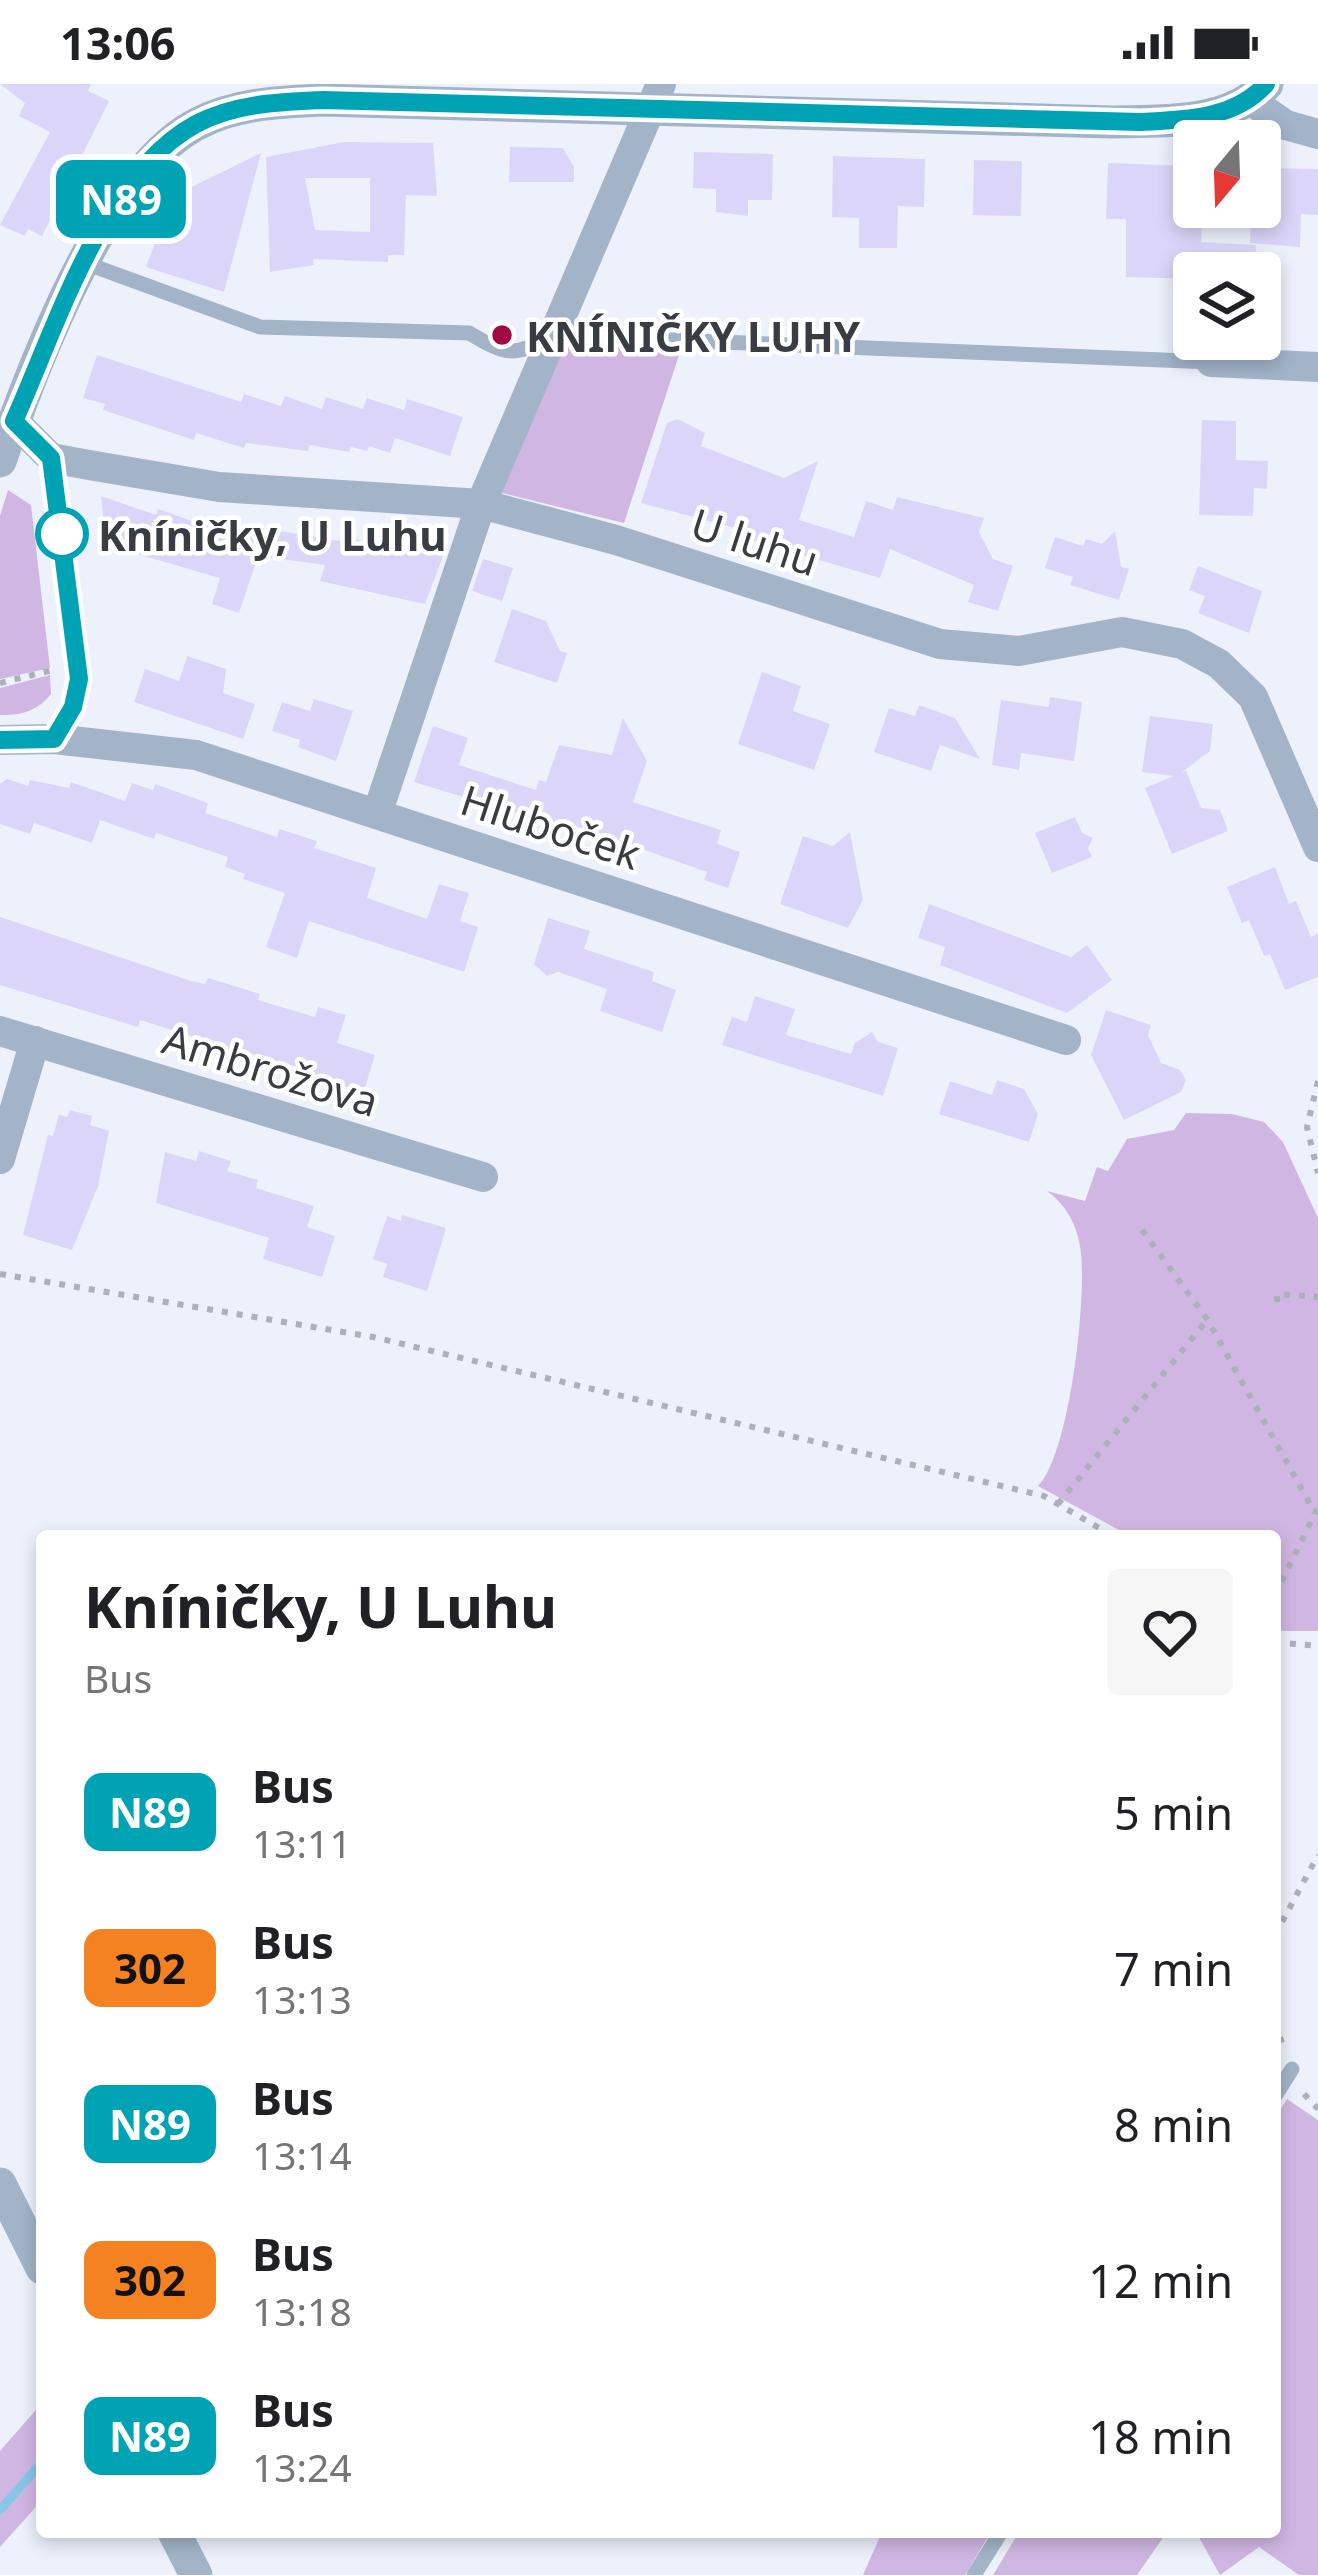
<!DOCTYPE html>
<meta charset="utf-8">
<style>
:root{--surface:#fff;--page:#f6f6f6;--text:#202124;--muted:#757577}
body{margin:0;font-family:"Noto Sans",sans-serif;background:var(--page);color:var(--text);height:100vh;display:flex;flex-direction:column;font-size:45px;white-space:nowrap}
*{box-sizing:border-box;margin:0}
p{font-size:39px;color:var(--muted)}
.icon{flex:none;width:66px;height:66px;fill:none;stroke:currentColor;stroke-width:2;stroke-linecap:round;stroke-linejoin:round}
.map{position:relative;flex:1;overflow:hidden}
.sheet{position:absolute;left:36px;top:1446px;width:1245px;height:1008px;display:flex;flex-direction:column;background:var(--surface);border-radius:12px;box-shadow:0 6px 18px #0003}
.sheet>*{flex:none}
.badge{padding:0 24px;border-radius:18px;font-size:42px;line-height:78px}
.needle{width:78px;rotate:199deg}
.buttons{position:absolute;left:1173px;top:36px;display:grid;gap:24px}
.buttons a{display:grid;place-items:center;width:108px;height:108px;border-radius:12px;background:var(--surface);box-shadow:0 6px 18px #0003;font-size:60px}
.map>.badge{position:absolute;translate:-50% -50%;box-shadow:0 0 0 6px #fff}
.round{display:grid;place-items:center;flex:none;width:126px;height:126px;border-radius:12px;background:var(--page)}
.summary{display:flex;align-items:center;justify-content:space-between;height:204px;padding:0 48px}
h1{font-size:57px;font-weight:700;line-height:90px}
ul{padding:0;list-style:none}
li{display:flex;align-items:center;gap:36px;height:156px;padding:0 48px}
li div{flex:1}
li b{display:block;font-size:45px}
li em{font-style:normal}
li .badge{min-width:132px;font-weight:700;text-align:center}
.status{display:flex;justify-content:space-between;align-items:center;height:84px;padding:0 60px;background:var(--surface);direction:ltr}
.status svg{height:33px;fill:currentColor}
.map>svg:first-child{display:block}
</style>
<div class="status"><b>13:06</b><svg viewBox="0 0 49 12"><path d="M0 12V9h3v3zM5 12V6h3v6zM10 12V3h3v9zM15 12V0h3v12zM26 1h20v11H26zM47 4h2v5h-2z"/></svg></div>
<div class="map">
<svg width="1318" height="2491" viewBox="0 0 1318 2491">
<rect width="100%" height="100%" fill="#edf1fc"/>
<!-- green -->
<g fill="#d0b7e3">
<polygon points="557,256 682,262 624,439 502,409"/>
<polygon points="8,406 31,421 50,584 0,595 0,432"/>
<path d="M50,591L51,610C38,627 20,632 0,631V604Z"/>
<path d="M1186,1029L1232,1030L1264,1038L1283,1058L1318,1134V1547H1275V1452H1130L1038,1402C1070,1370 1088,1208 1080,1162C1076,1139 1066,1121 1047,1107L1085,1117L1097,1083L1108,1087L1127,1055L1174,1046Z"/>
<polygon points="1287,2015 1318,2036 1318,2491 1299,2491 1259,2463 1220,2491 1196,2448 1275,2448 1275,2034"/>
<polygon points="42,2319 42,2416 0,2463 0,2367"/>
<polygon points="882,2448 991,2448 965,2491 863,2491"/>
<polygon points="1019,2448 1167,2448 1137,2491 993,2491"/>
</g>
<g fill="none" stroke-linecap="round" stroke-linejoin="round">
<!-- stream -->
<polyline stroke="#88c6e8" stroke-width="9" points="0,2426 42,2378"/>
</g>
<!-- building -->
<g fill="#dbd6f9" fill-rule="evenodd">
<polygon points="0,0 91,0 88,7 109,17 42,152 28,145 25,152 0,141 50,48 19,32 25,19"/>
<path d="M344,58L433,59L437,112L406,111L404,171H388V178L313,175L314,181L270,188L266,73ZM305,94H370V148L315,146Z"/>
<polygon points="510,63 563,64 574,83 574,98 509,98"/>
<polygon points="694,68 773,70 772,116 748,116 748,132 716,128 716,105 693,104"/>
<polygon points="261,69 224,208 146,183 173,112"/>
<polygon points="833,72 925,75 924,123 898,122 897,164 859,164 859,134 832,133"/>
<polygon points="974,76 1022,77 1021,132 973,131"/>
<polygon points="1108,79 1194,82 1194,123 1203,123 1201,158 1256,161 1255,189 1194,189 1194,195 1126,193 1126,135 1106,135"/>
<polygon points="1260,84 1318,85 1318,131 1301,130 1300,163 1250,159 1251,123 1260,123"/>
<polygon points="97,271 241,318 244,310 281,322 285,312 322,325 326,313 363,325 367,314 404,326 407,315 463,333 450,372 395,354 390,369 369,362 367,367 351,363 349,368 310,361 308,367 246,359 244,364 196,349 194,356 103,326 105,320 83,314"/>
<polygon points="678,335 705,349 701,362 784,394 818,377 799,436 854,453 866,417 893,426 897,413 984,434 979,448 993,475 1013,482 998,527 968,518 974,501 890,465 880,494 751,456 754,449 641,419 667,339"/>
<polygon points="1202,336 1236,337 1236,376 1268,377 1267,405 1254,404 1253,432 1199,431"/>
<polygon points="101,412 156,431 158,425 195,438 197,432 248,450 249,442 351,459 353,454 384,465 387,459 443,472 425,520 320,497 325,481 258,472 239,529 212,520 220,494 106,461"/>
<polygon points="1115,447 1121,483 1129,485 1119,516 1070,501 1073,493 1045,484 1055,453 1083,462 1086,455 1102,460"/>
<polygon points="483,475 513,484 502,517 472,507"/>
<polygon points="1198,482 1262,507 1249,549 1198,529 1205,512 1189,506"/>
<polygon points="512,525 546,537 560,567 567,569 557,599 494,578"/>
<polygon points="187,572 226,585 223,609 255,620 243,655 134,618 145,585 179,597"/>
<polygon points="762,588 801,602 793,627 830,640 814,686 738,660"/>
<polygon points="1050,613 1082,618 1074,677 1021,669 1019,686 992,681 1001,616 1049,623"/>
<polygon points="314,615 353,627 336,677 298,663 300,656 272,647 282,618 310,627"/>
<polygon points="919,621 955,634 980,675 940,661 931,687 874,668 889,624 915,632"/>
<polygon points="1150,632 1213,640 1210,667 1181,689 1186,687 1201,724 1220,726 1228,747 1172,770 1145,704 1174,692 1142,688"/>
<polygon points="623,634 647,677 633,718 721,746 717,760 740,768 728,804 704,796 707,788 565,738 563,743 414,698 433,642 468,654 459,681 536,706 539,696 546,698 559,661 612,671"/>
<polygon points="7,695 28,702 30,696 69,704 71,698 125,717 132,699 153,706 155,700 208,719 205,729 277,753 279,745 317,757 314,764 376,784 367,814 427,835 439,800 469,809 460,837 478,843 464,888 309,837 297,874 266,863 285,809 243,795 245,790 225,783 228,773 156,749 154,755 100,736 92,759 34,739 30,750 0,740 0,700"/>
<polygon points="1075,733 1082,749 1093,754 1088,764 1092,773 1052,789 1035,749"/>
<polygon points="850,748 863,816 848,844 780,820 803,752 833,762"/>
<polygon points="1275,783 1289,820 1296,817 1311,853 1318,850 1318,893 1285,906 1270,870 1264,872 1249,836 1242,839 1227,803"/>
<polygon points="929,820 1071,873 1087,861 1112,896 1067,929 940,881 945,863 918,854"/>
<polygon points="0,833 191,897 205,900 208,894 260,910 258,916 315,933 318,923 346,931 337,959 375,971 364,1007 292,990 294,982 232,964 230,971 198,962 200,955 140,936 138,943 0,901"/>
<polygon points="548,834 590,847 584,865 654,888 652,897 676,906 662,948 600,927 607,905 558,888 547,892 534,880"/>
<polygon points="755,912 795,925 786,951 851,970 855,959 872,948 878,958 898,964 883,1012 722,961 732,933 747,938"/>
<polygon points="1106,926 1151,941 1148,951 1161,979 1180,986 1186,996 1181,1008 1124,1036 1091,971"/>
<polygon points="997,996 1024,1005 1038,1030 1029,1058 939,1030 950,997 992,1011"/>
<polygon points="70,1026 92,1032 90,1041 109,1047 98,1102 72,1166 23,1151 48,1051 53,1052 59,1031 67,1033"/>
<polygon points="199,1067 231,1077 227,1087 258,1096 256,1104 314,1122 307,1143 335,1152 322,1193 263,1175 269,1154 156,1119 165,1068 196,1077"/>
<polygon points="402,1131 446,1144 427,1207 383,1193 387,1180 373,1175 387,1132 401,1137"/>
</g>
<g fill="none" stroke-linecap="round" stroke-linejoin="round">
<!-- path -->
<g stroke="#acb0ba" stroke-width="6" stroke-dasharray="6 9" stroke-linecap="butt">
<polyline points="0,599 53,586"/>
<polyline points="1318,997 1307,1043 1318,1089"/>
<polyline points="1142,1146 1207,1235 1315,1429"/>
<polyline points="0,1190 373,1253 1044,1412 1113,1452"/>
<polyline points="1277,1218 1277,1210 1318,1213"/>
<polyline points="1058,1420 1207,1236"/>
<polyline points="1275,1511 1318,1423"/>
<polyline points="1275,1558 1318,1562"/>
<polyline points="1275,1851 1318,1771"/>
<polyline points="1275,1939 1284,1965"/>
<polyline points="1304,2010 1318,2025"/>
</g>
<!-- service -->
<g stroke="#a3b4c9" stroke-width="15">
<path d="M85,179L260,243L469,249C505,270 514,275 550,251L1211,278"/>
<polyline points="51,374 79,595 73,623 54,655"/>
<polyline points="1275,2012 1292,1985"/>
<polyline points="974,2491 1001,2448"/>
</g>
<!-- minor -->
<g stroke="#a3b4c9" stroke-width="30">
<polyline points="1250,16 1286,41 1318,50"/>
<polyline points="1211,278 1318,283"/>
<polyline points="14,337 51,374 89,381 219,403 481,420 616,456 940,560 1019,567 1122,548 1182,560 1219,580 1253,613 1318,763"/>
<polyline points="0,656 54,655 196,671 1066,956"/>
<polyline points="377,730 481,420 661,0"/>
<polyline points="0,947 483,1093"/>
<polyline points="0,1075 35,957"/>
</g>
<!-- tertiary -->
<g stroke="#a3b4c9" stroke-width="33">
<path d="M0,377C33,282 106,87 197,40C237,19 280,18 323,16L1112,38C1164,37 1229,41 1267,0"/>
<polyline points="0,2100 42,2184"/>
<polyline points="174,2448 196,2491"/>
</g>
</g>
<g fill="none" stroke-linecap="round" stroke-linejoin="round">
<!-- line casing -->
<g stroke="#fff" stroke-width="27">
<path id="line" d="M0,656L54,655L73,623L79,595L51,374L14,337C56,244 102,91 196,40C236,19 280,18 323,16L1141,38C1185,36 1235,35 1266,0"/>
</g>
<!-- line -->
<use href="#line" stroke="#00a3b4" stroke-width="18"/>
</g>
<!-- markers -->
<circle fill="#a30942" stroke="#fff" stroke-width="4.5" cx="502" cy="251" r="12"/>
<circle fill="#fff" stroke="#00a3b4" stroke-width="6" cx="62" cy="450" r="24"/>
<g text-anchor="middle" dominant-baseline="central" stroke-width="9" stroke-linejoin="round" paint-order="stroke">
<!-- poi labels -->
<g font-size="42" font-weight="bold" fill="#3a3c44" stroke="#fff" text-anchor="start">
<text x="526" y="251">KNÍNIČKY LUHY</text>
</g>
<!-- stop labels -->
<g font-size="42" font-weight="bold" fill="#3a3c44" stroke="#fff" text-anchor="start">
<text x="98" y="450">Kníničky, U Luhu</text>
</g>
<!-- street labels -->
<g font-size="42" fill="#3a3c44" stroke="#fff">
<text transform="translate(755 457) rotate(18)">U luhu</text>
<text transform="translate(551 742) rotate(18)">Hluboček</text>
<text transform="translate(271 985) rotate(17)">Ambrožova</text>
</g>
</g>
</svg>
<div class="buttons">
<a><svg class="needle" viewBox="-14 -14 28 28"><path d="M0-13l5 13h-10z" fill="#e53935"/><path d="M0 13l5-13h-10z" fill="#757577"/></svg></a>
<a><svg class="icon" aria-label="layers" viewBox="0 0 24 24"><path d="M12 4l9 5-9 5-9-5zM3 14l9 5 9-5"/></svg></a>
</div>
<b class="badge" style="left:121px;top:115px;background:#00a3b4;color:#fff">N89</b>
<section class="sheet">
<div class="summary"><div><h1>Kníničky, U Luhu</h1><p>Bus</p></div><a class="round"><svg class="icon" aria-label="heart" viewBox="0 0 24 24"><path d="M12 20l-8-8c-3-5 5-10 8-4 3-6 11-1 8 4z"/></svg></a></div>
<ul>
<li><span class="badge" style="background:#00a3b4;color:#fff">N89</span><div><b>Bus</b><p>13:11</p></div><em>5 min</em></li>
<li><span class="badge" style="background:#f58220;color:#111">302</span><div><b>Bus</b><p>13:13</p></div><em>7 min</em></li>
<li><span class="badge" style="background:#00a3b4;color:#fff">N89</span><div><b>Bus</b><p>13:14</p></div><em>8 min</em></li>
<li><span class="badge" style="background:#f58220;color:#111">302</span><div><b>Bus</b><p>13:18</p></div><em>12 min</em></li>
<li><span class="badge" style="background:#00a3b4;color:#fff">N89</span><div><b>Bus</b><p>13:24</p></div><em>18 min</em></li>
</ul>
</section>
</div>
